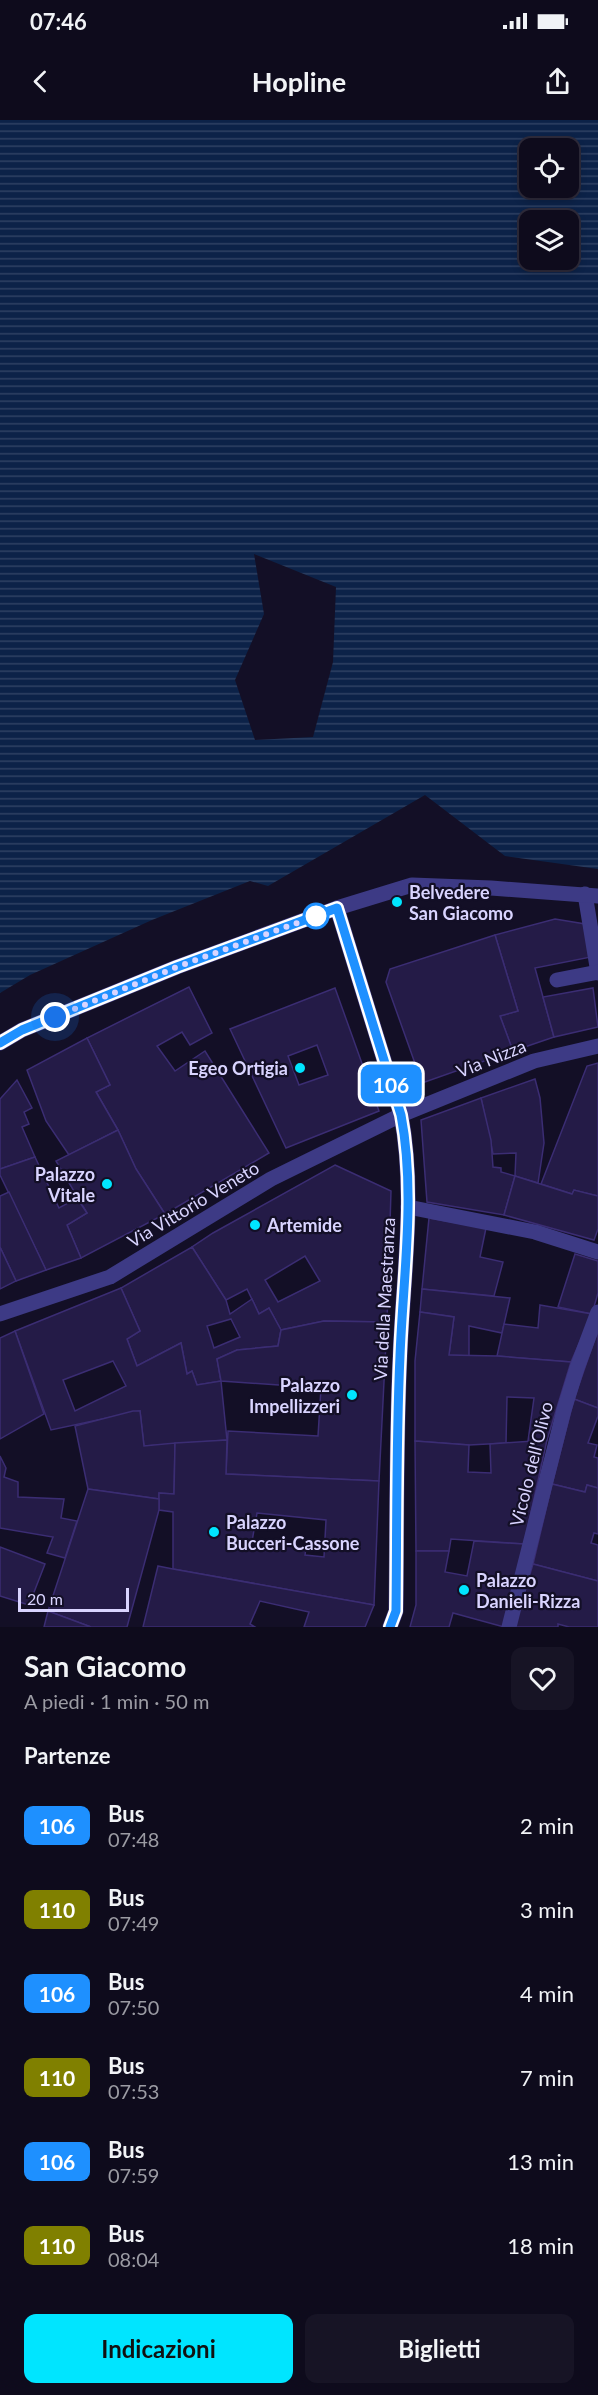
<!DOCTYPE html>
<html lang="it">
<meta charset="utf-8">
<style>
:root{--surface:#0e0b1c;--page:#171425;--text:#f1f3f6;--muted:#9b9ba3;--line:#2e2b3b;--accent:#00e5ff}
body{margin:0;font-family:Lato,sans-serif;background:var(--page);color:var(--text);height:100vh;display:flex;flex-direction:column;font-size:22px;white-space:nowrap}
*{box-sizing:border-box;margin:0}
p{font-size:20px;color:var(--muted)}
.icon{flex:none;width:33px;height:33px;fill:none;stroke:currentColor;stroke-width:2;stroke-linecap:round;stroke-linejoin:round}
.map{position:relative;height:1507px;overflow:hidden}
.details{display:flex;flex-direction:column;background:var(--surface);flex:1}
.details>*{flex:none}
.badge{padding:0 12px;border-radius:9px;font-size:21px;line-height:39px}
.tools{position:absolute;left:519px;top:18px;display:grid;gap:12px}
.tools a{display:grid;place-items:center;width:60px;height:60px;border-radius:12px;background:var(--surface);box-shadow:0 3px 9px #0003,0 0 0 2px var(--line);font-size:30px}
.scale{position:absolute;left:18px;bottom:15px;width:111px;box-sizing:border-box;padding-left:6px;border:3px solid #d9d4ff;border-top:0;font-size:16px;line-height:21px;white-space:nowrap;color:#d9d4ff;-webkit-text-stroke:4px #130f26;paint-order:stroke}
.you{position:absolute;width:30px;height:30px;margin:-15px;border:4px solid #fff;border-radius:50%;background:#1a73e8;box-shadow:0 0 0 9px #1a73e833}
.map>.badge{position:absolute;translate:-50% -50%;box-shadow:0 0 0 3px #fff}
h2{padding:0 24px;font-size:22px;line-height:54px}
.round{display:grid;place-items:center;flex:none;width:63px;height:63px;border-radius:12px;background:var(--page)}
.head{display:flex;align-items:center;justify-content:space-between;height:102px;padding:0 24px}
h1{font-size:28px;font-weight:700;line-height:45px}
.action{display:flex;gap:12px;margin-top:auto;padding:12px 24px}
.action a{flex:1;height:69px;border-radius:12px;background:var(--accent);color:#111;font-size:24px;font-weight:700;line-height:69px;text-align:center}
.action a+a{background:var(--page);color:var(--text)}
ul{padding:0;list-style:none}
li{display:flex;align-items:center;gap:18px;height:84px;padding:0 24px}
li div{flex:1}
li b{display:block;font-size:22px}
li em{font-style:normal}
li .badge{min-width:66px;font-weight:700;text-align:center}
.status{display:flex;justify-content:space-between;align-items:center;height:42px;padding:0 30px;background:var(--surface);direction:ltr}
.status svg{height:16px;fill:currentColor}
header{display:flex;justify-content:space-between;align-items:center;height:78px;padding:0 24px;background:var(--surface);font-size:27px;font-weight:700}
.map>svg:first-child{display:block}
</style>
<div class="status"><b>07:46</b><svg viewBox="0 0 49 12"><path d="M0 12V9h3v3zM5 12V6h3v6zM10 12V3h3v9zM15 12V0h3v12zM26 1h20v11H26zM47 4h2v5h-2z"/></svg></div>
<header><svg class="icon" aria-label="back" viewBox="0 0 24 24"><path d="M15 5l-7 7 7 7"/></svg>Hopline<svg class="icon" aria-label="share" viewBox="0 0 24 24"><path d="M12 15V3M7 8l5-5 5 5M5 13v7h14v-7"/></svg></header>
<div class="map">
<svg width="598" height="1507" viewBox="0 0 598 1507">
<defs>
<pattern id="water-rules" width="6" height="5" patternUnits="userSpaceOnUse" patternTransform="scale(1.5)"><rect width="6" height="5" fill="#0c2248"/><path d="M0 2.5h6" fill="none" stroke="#2f4163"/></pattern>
</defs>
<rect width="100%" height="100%" fill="#130f26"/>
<!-- water -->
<path fill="url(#water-rules)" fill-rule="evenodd" d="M0,0H598V749L505,736L425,675L268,766L250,761L152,800L30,855L0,873ZM530,28H568V68H530ZM530,100H568V140H530ZM254,434L336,467L333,542L313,617L255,620L235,560L264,494Z"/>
<!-- building -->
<g fill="#241b47" stroke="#3b2d73" stroke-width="1.5" fill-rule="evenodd">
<polygon points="555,799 585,804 591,837 535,848 554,917 513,931 500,896 518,891 495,815"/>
<polygon points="495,815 518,891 500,896 513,931 422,963 386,862 390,849"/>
<polygon points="189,867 212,913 190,925 182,912 157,926 175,951 205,931 269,1033 165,1094 136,1049 118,1010 96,972 110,965 87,918"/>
<path d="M335,868L379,991L286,1028L230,909ZM317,925L328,955L299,965L288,936Z"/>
<polygon points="593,868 598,907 554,917 543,877"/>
<polygon points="87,918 110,965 96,972 118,1010 69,1035 46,1001 27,950"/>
<polygon points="598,943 598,1076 574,1070 572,1074 541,1064 587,946"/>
<polygon points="535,959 540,978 544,1023 538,1063 515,1056 516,1033 493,1034 481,978"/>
<polygon points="17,960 32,988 24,992 29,1004 22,1007 35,1037 0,1049 0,979"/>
<polygon points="481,978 491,1020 493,1047 501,1048 501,1052 515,1056 504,1095 427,1082 421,1000"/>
<polygon points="118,1010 136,1049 165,1094 81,1138 67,1105 87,1093 56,1041"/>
<polygon points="35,1037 59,1088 77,1078 87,1093 67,1105 81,1138 46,1150 0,1055 0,1049"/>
<path d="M335,1045L391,1071L387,1202L324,1201L281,1210L269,1188L259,1194L247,1169L226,1180L192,1127L213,1113ZM305,1136L320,1161L278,1182L265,1160Z"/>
<polygon points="515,1056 572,1074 574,1070 598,1076 598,1109 594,1120 504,1095"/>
<polygon points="9,1072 46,1150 16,1161 0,1127 0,1076"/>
<polygon points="429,1098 486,1108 480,1137 503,1142 494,1176 422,1169"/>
<polygon points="0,1127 16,1161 0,1169"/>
<path d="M192,1127L226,1180L230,1194L252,1179L259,1194L269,1188L281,1210L278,1226L237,1230L217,1239L221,1261L197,1265L192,1251L187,1254L181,1223L137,1246L127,1219L140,1211L121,1168ZM231,1199L240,1217L214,1228L207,1206Z"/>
<polygon points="575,1134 598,1141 598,1173 592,1194 558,1187"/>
<path d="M121,1168L140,1211L127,1219L137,1246L181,1223L187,1254L192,1251L197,1265L221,1261L227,1320L144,1326L140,1291L51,1310L15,1211ZM113,1241L126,1266L75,1291L63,1260Z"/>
<polygon points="422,1169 510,1178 502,1213 469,1206 469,1236 449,1235 454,1197 420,1192"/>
<polygon points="540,1185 592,1194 571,1242 497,1236 504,1204 538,1208"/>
<polygon points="420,1192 454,1197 449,1235 497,1236 571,1242 547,1320 528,1321 534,1278 507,1277 506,1323 469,1325 415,1321 415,1241"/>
<polygon points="324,1201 387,1202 379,1361 226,1354 228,1311 318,1316 321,1268 221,1261 217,1239 237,1230 278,1226 281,1210"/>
<polygon points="598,1210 598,1288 574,1279"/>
<polygon points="15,1211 44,1294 0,1319 0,1218"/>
<polygon points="574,1279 598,1288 598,1296 588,1323 597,1325 594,1337 598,1338 598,1368 587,1365 585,1372 552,1364"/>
<polygon points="133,1291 140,1291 144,1326 175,1323 174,1374 159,1373 159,1379 88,1369 75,1306"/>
<path d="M227,1320L226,1354L379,1361L374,1485L173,1449V1392L159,1390V1373L174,1374L175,1323ZM257,1393L326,1400L324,1437L305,1435L306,1428L280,1424L279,1430L251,1427Z"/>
<polygon points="547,1320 524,1424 451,1419 449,1431 416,1431 415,1321 469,1325 468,1352 491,1353 490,1324"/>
<polygon points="0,1336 6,1348 4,1357 18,1362 18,1377 64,1379 61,1398 77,1401 65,1438 47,1433 53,1417 0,1408"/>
<polygon points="552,1364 585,1372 587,1365 598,1368 598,1414 594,1413 591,1423 598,1425 598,1461 533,1444"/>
<polygon points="88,1369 159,1379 159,1390 127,1507 91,1507 48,1491"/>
<polygon points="474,1421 524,1424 504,1507 453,1493 449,1507 410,1507 416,1485 416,1431 449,1431 445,1452 467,1456"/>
<polygon points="0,1427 45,1444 29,1485 0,1476"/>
<polygon points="533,1444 598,1461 598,1507 569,1507 558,1504 558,1507 514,1507"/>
<polygon points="158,1446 173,1449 374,1485 365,1507 304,1507 309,1492 260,1481 250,1504 255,1507 143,1507"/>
<polygon points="48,1491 91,1507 44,1507"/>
</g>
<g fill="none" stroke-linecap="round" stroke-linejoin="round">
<!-- minor -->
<g stroke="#3d3a85" stroke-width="15">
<polyline points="585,774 598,853"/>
<path d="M337,788L401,995C416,1074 403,1156 400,1236C396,1321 397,1406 396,1491L390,1507"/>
<polyline points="557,860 598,852"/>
<polyline points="0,923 22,910 177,847 337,788 412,765 491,768 598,776"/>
<polyline points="408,1087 535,1112 598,1132"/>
<polyline points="0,1194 110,1157 271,1059 401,995 534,941 598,926"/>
<polyline points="509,1507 564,1290 577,1248 598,1192"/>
</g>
</g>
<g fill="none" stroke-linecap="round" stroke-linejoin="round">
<!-- line casing -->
<g stroke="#fff" stroke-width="14">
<path id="line" d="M0,923L22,910L177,847L337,788L401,995C416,1074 403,1156 400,1236C396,1321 397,1406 396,1491L390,1507"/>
</g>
<!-- line -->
<use href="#line" stroke="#1e90ff" stroke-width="9"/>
<!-- walk -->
<polyline stroke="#d9d4ff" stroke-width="6" stroke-dasharray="0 10.8" points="55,897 177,847 316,796"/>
</g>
<!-- markers -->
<g fill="#00e5ff" stroke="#130f26" stroke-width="2">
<circle cx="397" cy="782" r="6"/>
<circle cx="300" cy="948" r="6"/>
<circle cx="107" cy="1064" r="6"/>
<circle cx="255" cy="1105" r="6"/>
<circle cx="352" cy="1275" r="6"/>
<circle cx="214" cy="1412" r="6"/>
<circle cx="464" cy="1470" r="6"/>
</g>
<circle fill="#fff" stroke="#1e90ff" stroke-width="3" cx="316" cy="796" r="12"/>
<g text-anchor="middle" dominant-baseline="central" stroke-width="4.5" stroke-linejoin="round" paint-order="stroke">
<!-- poi labels -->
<g font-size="18" font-weight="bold" fill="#d9d4ff" stroke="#130f26" text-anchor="start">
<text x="409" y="772">Belvedere<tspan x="409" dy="21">San Giacomo</tspan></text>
<text x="288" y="948" text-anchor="end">Egeo Ortigia</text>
<text x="95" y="1054" text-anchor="end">Palazzo<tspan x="95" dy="21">Vitale</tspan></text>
<text x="267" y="1105">Artemide</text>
<text x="340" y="1265" text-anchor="end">Palazzo<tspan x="340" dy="21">Impellizzeri</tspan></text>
<text x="226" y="1402">Palazzo<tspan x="226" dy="21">Bucceri-Cassone</tspan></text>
<text x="476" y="1460">Palazzo<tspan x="476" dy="21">Danieli-Rizza</tspan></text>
</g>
<!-- street labels -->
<g font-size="18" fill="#d9d4ff" stroke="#130f26">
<text transform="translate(491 938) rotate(-22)">Via Nizza</text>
<text transform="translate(193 1084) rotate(-31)">Via Vittorio Veneto</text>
<text transform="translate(384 1179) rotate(-87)">Via della Maestranza</text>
<text transform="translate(531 1344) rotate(-76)">Vicolo dell'Olivo</text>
</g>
</g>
</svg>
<div class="tools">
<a><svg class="icon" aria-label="locate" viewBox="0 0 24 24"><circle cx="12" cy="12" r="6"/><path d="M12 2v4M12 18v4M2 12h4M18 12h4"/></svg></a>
<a><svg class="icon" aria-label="layers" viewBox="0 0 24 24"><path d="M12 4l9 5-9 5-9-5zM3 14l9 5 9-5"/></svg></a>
</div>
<div class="scale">20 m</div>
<div class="you" style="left:55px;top:897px"></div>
<b class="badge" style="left:391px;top:964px;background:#1e90ff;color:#fff">106</b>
</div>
<section class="details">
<div class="head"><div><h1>San Giacomo</h1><p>A piedi · 1 min · 50 m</p></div><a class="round"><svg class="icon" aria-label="heart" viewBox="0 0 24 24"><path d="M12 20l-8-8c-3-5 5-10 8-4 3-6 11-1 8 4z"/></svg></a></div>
<h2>Partenze</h2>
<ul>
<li><span class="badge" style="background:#1e90ff;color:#fff">106</span><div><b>Bus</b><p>07:48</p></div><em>2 min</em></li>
<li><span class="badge" style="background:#808000;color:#fff">110</span><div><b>Bus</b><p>07:49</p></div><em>3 min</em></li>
<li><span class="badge" style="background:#1e90ff;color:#fff">106</span><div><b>Bus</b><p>07:50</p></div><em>4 min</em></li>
<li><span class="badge" style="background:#808000;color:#fff">110</span><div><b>Bus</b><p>07:53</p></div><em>7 min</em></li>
<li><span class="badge" style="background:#1e90ff;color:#fff">106</span><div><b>Bus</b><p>07:59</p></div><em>13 min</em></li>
<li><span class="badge" style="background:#808000;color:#fff">110</span><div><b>Bus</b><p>08:04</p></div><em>18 min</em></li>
</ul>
<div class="action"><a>Indicazioni</a><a>Biglietti</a></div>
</section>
